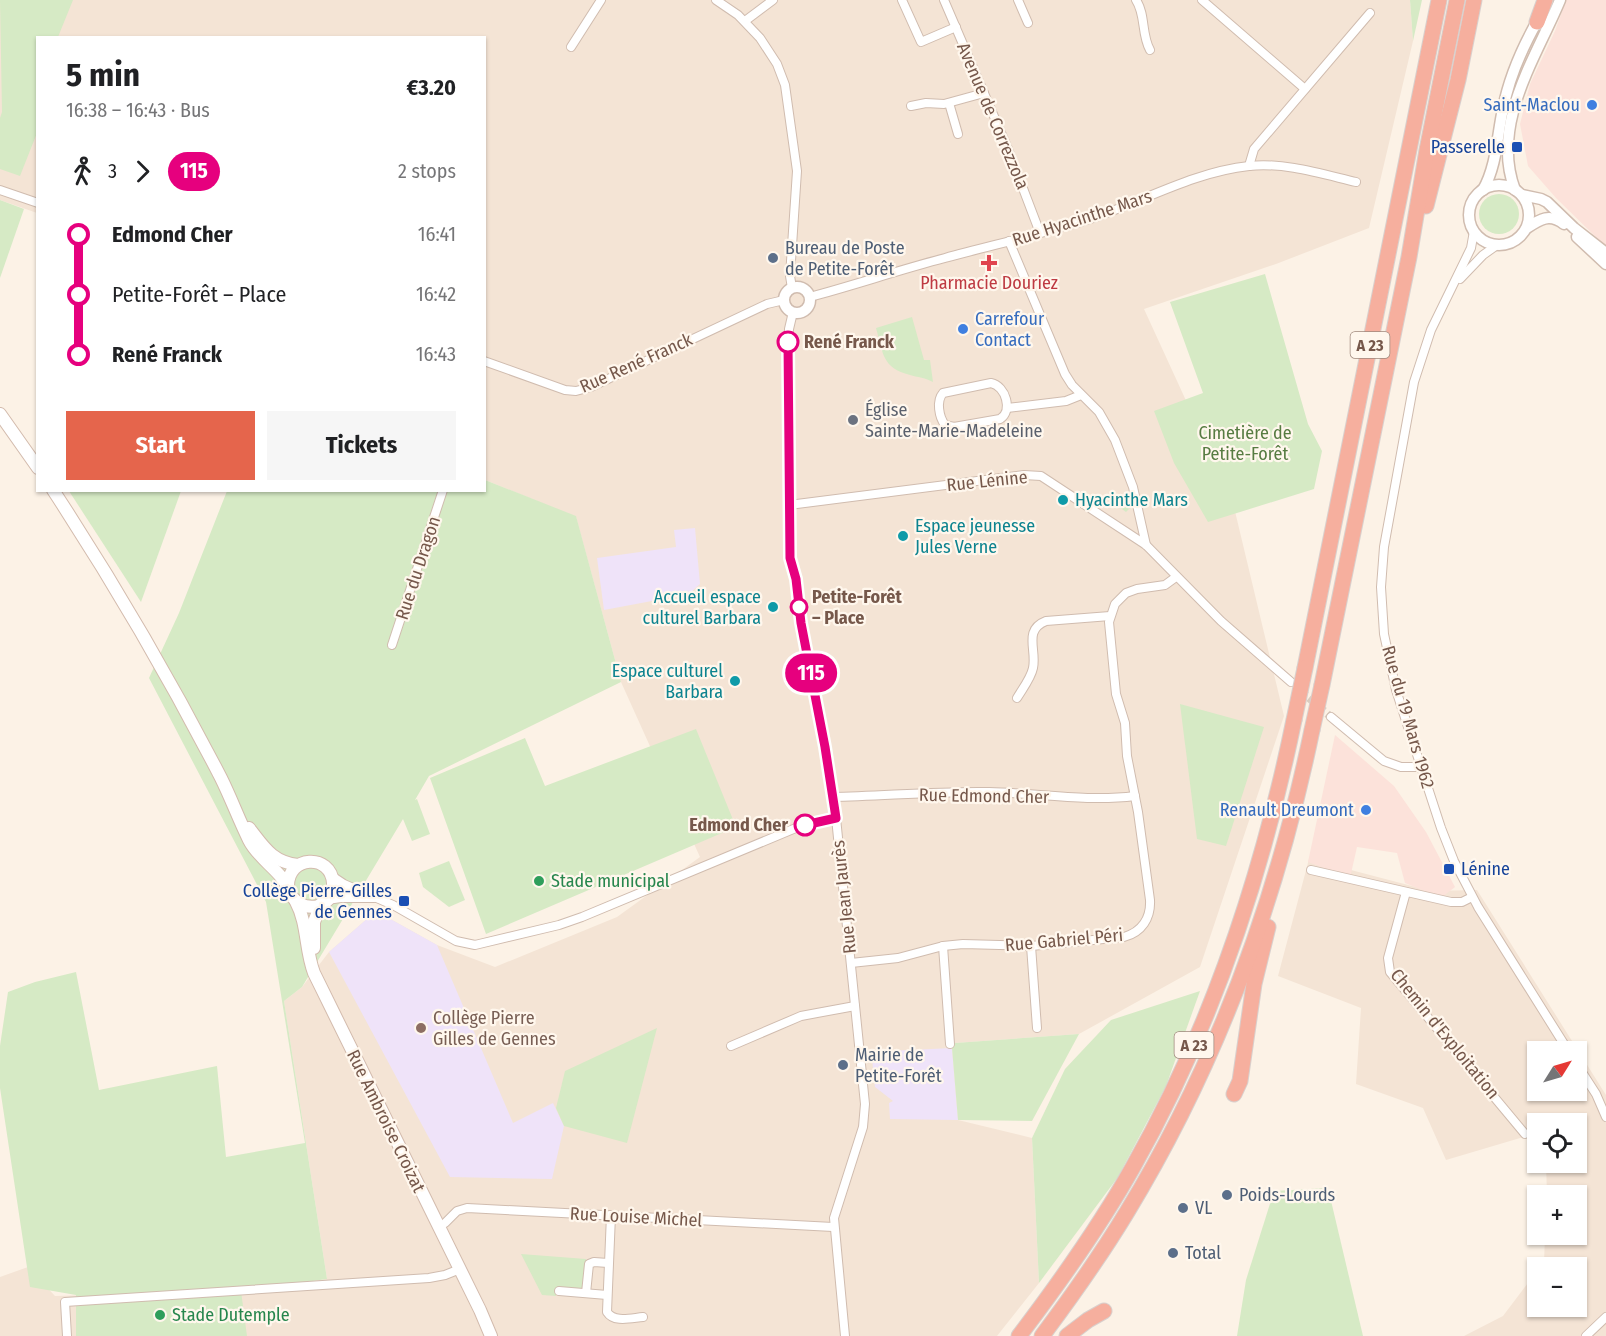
<!DOCTYPE html>
<meta charset="utf-8">
<style>
:root{--surface:#fff;--page:#f6f6f6;--text:#202124;--muted:#757577;--accent:#e5654c}
body{margin:0;font-family:"Fira Sans Condensed",sans-serif;background:var(--page);color:var(--text);height:100vh;display:flex;flex-direction:column;font-size:22px;white-space:nowrap}
*{box-sizing:border-box;margin:0}
p{font-size:20px;color:var(--muted)}
.icon{flex:none;width:33px;height:33px;fill:none;stroke:currentColor;stroke-width:2;stroke-linecap:round;stroke-linejoin:round}
.map{position:relative;flex:1;overflow:hidden}
.drawer{position:absolute;left:36px;top:36px;width:450px;height:456px;display:flex;flex-direction:column;background:var(--surface);border-radius:0px;box-shadow:0 2px 4px #0004}
.drawer>*{flex:none}
.badge{padding:0 12px;border-radius:20px;font-size:21px;line-height:39px}
.needle{width:39px;rotate:53deg}
.buttons{position:absolute;left:1527px;top:1041px;display:grid;gap:12px}
.buttons a{display:grid;place-items:center;width:60px;height:60px;border-radius:0px;background:var(--surface);box-shadow:0 2px 4px #0004;font-size:30px}
.map>.badge{position:absolute;translate:-50% -50%;box-shadow:0 0 0 3px #fff}
.legs{display:flex;align-items:center;gap:9px;height:66px;padding:0 30px;font-size:20px}
.legs p{margin-inline-start:auto}
.headline{display:flex;align-items:center;justify-content:space-between;height:102px;padding:0 30px}
h1{font-size:33px;font-weight:700;line-height:45px}
.action{display:flex;gap:12px;margin-top:auto;padding:12px 30px}
.action a{flex:1;height:69px;border-radius:0px;background:var(--accent);color:#fff;font-size:24px;font-weight:700;line-height:69px;text-align:center}
.action a+a{background:var(--page);color:var(--text)}
ul{padding:0 30px;list-style:none}
li{display:flex;align-items:center;gap:21px;height:60px;font-size:22px}
li i{display:grid;place-items:center;width:9px;height:100%;margin:0 8px;background:currentColor}
li i::after{content:'';width:15px;height:15px;margin:-8px;border:4px solid;border-radius:50%;background:var(--surface)}
li p{margin-inline-start:auto}
li:first-child i{background:linear-gradient(#0000 50%,currentColor 0)}
li:last-child i{background:linear-gradient(currentColor 50%,#0000 0)}
.map>svg:first-child{display:block}
</style>
<div class="map">
<svg width="1606" height="1336" viewBox="0 0 1606 1336">
<rect width="100%" height="100%" fill="#fcf2e6"/>
<!-- residential -->
<g fill="#f4e4d5" fill-rule="evenodd">
<polygon points="0,0 1410,0 1413,41 1369,228 1276,264 1144,309 1233,503 1284,716 1200,967 1079,1034 955,1043 952,1048 958,1120 1032,1138 1039,1283 997,1336 0,1336 0,1277 28,1267 55,1296 240,1291 327,1279 284,1001 302,987 329,952 376,911 437,945 495,967 617,917 700,857 621,682 576,517 485,480 484,38 38,38 37,213 0,200"/>
<path d="M1309,859L1431,891L1477,890L1606,1095V1336H1464L1503,1316L1537,1271L1538,1306H1576V1268L1540,1267L1544,1263L1545,1235L1576,1234V1196L1547,1195L1546,1163L1576,1162V1124H1538L1537,1133L1446,1160L1423,1108L1356,1084L1361,1008L1278,976ZM1538,1052H1576V1090H1538Z"/>
</g>
<!-- commercial -->
<g fill="#fce2da">
<polygon points="1566,0 1606,0 1606,247 1556,198 1528,166 1520,124 1530,84 1555,31"/>
<polygon points="1335,735 1394,786 1426,832 1455,887 1441,898 1405,883 1397,853 1357,847 1350,878 1308,862"/>
</g>
<!-- education -->
<g fill="#efe3f9">
<polygon points="695,528 700,584 689,594 604,610 597,558 676,547 674,530"/>
<polygon points="376,911 437,945 513,1123 553,1103 564,1126 552,1179 450,1177 329,952"/>
<polygon points="952,1048 958,1120 890,1119 889,1103 893,1101 875,1087 872,1059 883,1058 890,1051"/>
</g>
<!-- green -->
<g fill="#d6eac5">
<polygon points="0,0 73,0 58,37 38,38 37,133 20,176 0,169 0,118 2,112"/>
<polygon points="1410,0 1422,0 1413,41"/>
<circle cx="1499" cy="214" r="20"/>
<polygon points="0,200 24,209 0,278"/>
<polygon points="1265,274 1308,424 1322,451 1314,489 1208,522 1174,463 1154,411 1203,393 1170,302"/>
<path d="M912,317L924,360H930L933,382C926,378 917,377 910,375C882,368 883,353 876,328Z"/>
<polygon points="485,480 576,516 621,682 429,776 415,800 417,799 430,834 412,841 403,819 302,987 284,1001 327,1279 241,1291 247,1336 76,1336 76,1295 30,1287 0,1088 0,1046 8,992 35,982 76,972 99,1090 217,1066 226,1157 305,1143 266,902 149,678 179,613 227,491 484,490"/>
<polygon points="69,491 181,491 141,602"/>
<polygon points="1115,495 1131,507 1126,512 1111,501"/>
<polygon points="1180,704 1264,727 1226,846 1197,839"/>
<polygon points="696,729 736,827 486,934 430,778 525,738 545,786"/>
<polygon points="449,861 465,900 449,907 423,887 419,873"/>
<polygon points="1200,991 1166,1086 1118,1177 1039,1283 1032,1138 1065,1069 1111,1020"/>
<polygon points="657,1028 627,1143 564,1126 556,1108 565,1071"/>
<polygon points="1079,1034 1032,1121 958,1120 952,1048 955,1043"/>
<polygon points="1328,1188 1363,1336 1237,1336 1246,1280 1274,1191"/>
<polygon points="521,1254 586,1259 585,1285 580,1289 556,1288 556,1296 542,1295"/>
</g>
<g fill="none" stroke-linecap="round" stroke-linejoin="round">
<!-- minor-tunnel -->
<polyline stroke="#daccbf" stroke-width="8" stroke-dasharray="8 4" stroke-linecap="butt" points="1300,690 1331,717"/>
<!-- minor casing -->
<g stroke="#d0bcaf" stroke-width="10">
<g id="minor">
<polyline points="716,0 738,15 760,38 777,64 785,85 797,171 790,276 792,288"/>
<polyline points="902,0 921,42 956,27"/>
<polyline points="944,0 1008,149 1040,233"/>
<polyline points="1018,0 1028,23"/>
<path d="M1136,0C1146,15 1141,34 1150,50"/>
<polyline points="1202,0 1305,89"/>
<polyline points="745,21 773,0"/>
<polyline points="571,47 601,0"/>
<polyline points="949,103 958,134"/>
<polyline points="911,106 926,103 944,104 984,93"/>
<polyline points="1249,166 1254,149 1370,13"/>
<polyline points="0,190 38,203"/>
<polyline points="1474,231 1471,248 1431,330 1414,382 1384,547 1381,587 1384,634 1396,690 1441,828 1454,861 1478,907 1569,1052"/>
<polyline points="1009,241 1065,374 1072,385 1099,412 1115,440 1133,487 1146,545"/>
<polyline points="1460,279 1483,255 1497,245"/>
<path d="M810,297C855,285 899,270 945,258C993,245 1042,234 1090,219C1142,202 1193,172 1249,166C1284,162 1322,174 1356,182"/>
<polyline points="793,312 789,329 787,379 790,559 796,579 801,623 825,747 836,818 865,1104 863,1127 834,1218 845,1336"/>
<polyline points="484,361 565,390 576,391 591,387 767,304 784,300"/>
<path d="M991,383C1006,386 1013,411 1000,419L954,427L945,425C939,417 936,401 943,393Z"/>
<polyline points="1007,408 1066,401 1081,395"/>
<polyline points="789,505 1024,475 1041,476 1146,545 1221,621 1291,682"/>
<polyline points="392,645 443,490"/>
<path d="M1017,698C1023,688 1031,678 1033,668C1037,650 1023,630 1046,621L1110,616"/>
<polyline points="1331,717 1384,761 1401,767 1421,767"/>
<path d="M832,797C884,796 937,791 989,792C1038,793 1086,802 1135,796"/>
<polyline points="1311,870 1451,902 1462,902 1472,897"/>
<polyline points="332,876 344,884 393,905 456,941 475,945 559,925 582,917 803,825 836,818"/>
<polyline points="1406,892 1388,958 1390,972 1525,1134"/>
<polyline points="327,900 341,898 374,898"/>
<polyline points="943,946 950,1044"/>
<polyline points="1031,946 1037,1028"/>
<path d="M851,963L898,958L943,946L963,944L1031,946L1124,937C1142,932 1151,918 1150,900L1138,812L1127,756L1125,723L1116,694L1109,622L1115,604L1126,593L1137,589L1165,585L1176,577"/>
<polyline points="731,1046 801,1016 855,1006"/>
<polyline points="1576,1063 1596,1094 1606,1117"/>
<path d="M611,1215L607,1312C614,1323 631,1318 643,1317"/>
<polyline points="445,1223 457,1211 467,1208 833,1227"/>
<polyline points="559,1291 607,1295"/>
<polyline points="586,1293 589,1264 594,1262 608,1263"/>
<polyline points="67,1336 65,1302 429,1278 445,1275 460,1269"/>
<polyline points="1586,1336 1606,1317"/>
</g>
</g>
<!-- tertiary casing -->
<g stroke="#d0bcaf" stroke-width="13">
<g id="tertiary">
<circle cx="1499" cy="215" r="30"/>
<path d="M1483,190C1497,165 1497,136 1503,109C1509,77 1523,46 1539,18"/>
<path d="M1515,190C1490,124 1536,58 1560,0"/>
<polyline points="1522,195 1541,199 1547,202 1574,228 1606,253"/>
<path d="M1527,228C1540,219 1550,213 1564,224"/>
<polyline points="1577,237 1606,264"/>
<circle cx="797" cy="300" r="13"/>
</g>
</g>
<!-- secondary casing -->
<g stroke="#d3bbad" stroke-width="14">
<g id="secondary">
<polyline points="0,414 38,468"/>
<path d="M53,490C114,583 170,679 221,778C231,798 239,820 249,840C259,860 282,871 288,889C298,916 335,911 333,883C331,853 287,855 288,887"/>
<path d="M249,828C264,847 272,862 298,865"/>
<path d="M296,902C308,924 305,950 314,973L480,1310L491,1336"/>
<polyline points="314,948 314,922 321,904"/>
</g>
</g>
<!-- motorway casing -->
<g stroke="#d9d0cd" stroke-width="17">
<g id="motorway">
<polyline points="1537,22 1545,0"/>
<polyline points="1426,206 1458,80 1474,0"/>
<polyline points="1305,668 1439,0"/>
<polyline points="1322,685 1409,257 1427,150 1457,0"/>
<polyline points="1234,1094 1240,1081 1254,984 1268,927"/>
<path d="M1019,1336C1060,1282 1100,1226 1133,1167C1212,1027 1262,876 1294,720"/>
<path d="M1042,1336C1072,1296 1101,1255 1127,1212C1217,1064 1277,899 1312,730"/>
<polyline points="1067,1336 1088,1320 1104,1311"/>
</g>
</g>
<!-- minor -->
<use href="#minor" stroke="#fff" stroke-width="8"/>
<!-- tertiary -->
<use href="#tertiary" stroke="#fff" stroke-width="10"/>
<!-- secondary -->
<use href="#secondary" stroke="#fff" stroke-width="12"/>
<!-- motorway -->
<use href="#motorway" stroke="#f6af9e" stroke-width="15"/>
<!-- motorway-bridge casing -->
<g stroke="#d9d0cd" stroke-width="17" stroke-linecap="butt">
<g id="motorway-bridge">
<polyline points="1294,720 1305,668"/>
<polyline points="1312,730 1322,685"/>
</g>
</g>
<!-- motorway-bridge -->
<use href="#motorway-bridge" stroke="#f6af9e" stroke-width="15"/>
</g>
<g fill="none" stroke-linecap="round" stroke-linejoin="round">
<!-- line-1 casing -->
<g stroke="#fff" stroke-width="14">
<polyline id="line-1" points="788,342 790,558 796,579 801,623 825,747 836,818 805,825"/>
</g>
<!-- line-1 -->
<use href="#line-1" stroke="#e6007e" stroke-width="9"/>
</g>
<!-- markers -->
<g fill="#3f7fe0" stroke="#fff7ed" stroke-width="2">
<circle cx="1592" cy="105" r="6"/>
<circle cx="963" cy="329" r="6"/>
<circle cx="1366" cy="810" r="6"/>
</g>
<g fill="#1a4fb4" stroke="#fff7ed" stroke-width="2">
<rect x="1511" y="141" width="12" height="12" rx="3"/>
<rect x="1443" y="863" width="12" height="12" rx="3"/>
<rect x="398" y="895" width="12" height="12" rx="3"/>
</g>
<g fill="#5c6f8a" stroke="#fff7ed" stroke-width="2">
<circle cx="773" cy="258" r="6"/>
<circle cx="843" cy="1065" r="6"/>
<circle cx="1227" cy="1195" r="6"/>
<circle cx="1183" cy="1208" r="6"/>
<circle cx="1173" cy="1253" r="6"/>
</g>
<path fill="#e0444e" stroke="#fff7ed" stroke-width="2" d="M986 254h6v6h6v6h-6v6h-6v-6h-6v-6h6z"/>
<g fill="#fff" stroke="#e6007e" stroke-width="3">
<circle cx="788" cy="342" r="10"/>
<circle cx="799" cy="607" r="8"/>
<circle cx="805" cy="825" r="10"/>
</g>
<circle fill="#6b7280" stroke="#fff7ed" stroke-width="2" cx="853" cy="420" r="6"/>
<g fill="#0f9aa8" stroke="#fff7ed" stroke-width="2">
<circle cx="1063" cy="500" r="6"/>
<circle cx="903" cy="536" r="6"/>
<circle cx="773" cy="607" r="6"/>
<circle cx="735" cy="681" r="6"/>
</g>
<g fill="#2e9e5b" stroke="#fff7ed" stroke-width="2">
<circle cx="539" cy="881" r="6"/>
<circle cx="160" cy="1315" r="6"/>
</g>
<circle fill="#8d6e63" stroke="#fff7ed" stroke-width="2" cx="421" cy="1028" r="6"/>
<g text-anchor="middle" dominant-baseline="central" stroke-width="4.5" stroke-linejoin="round" paint-order="stroke">
<!-- shield labels -->
<g fill="#fff7ed" stroke="#9f887c" stroke-width="1.5">
<rect x="1350.5" y="332" width="39" height="26" rx="4.5"/>
<rect x="1174.5" y="1032" width="39" height="26" rx="4.5"/>
</g>
<g font-size="16" font-weight="bold" fill="#76584b">
<text x="1370" y="345">A 23</text>
<text x="1194" y="1045">A 23</text>
</g>
<!-- shop labels -->
<g font-size="18" fill="#366cbe" stroke="#fff7ed" text-anchor="end">
<text x="1580" y="105">Saint-Maclou</text>
<text x="975" y="319" text-anchor="start">Carrefour<tspan x="975" dy="21">Contact</tspan></text>
<text x="1354" y="810">Renault Dreumont</text>
</g>
<!-- street labels -->
<g font-size="18" fill="#76584b" stroke="#fff7ed">
<text transform="translate(993 116) rotate(67)">Avenue de Correzzola</text>
<text transform="translate(1082 218) rotate(-18)">Rue Hyacinthe Mars</text>
<text transform="translate(636 363) rotate(-24)">Rue René Franck</text>
<text transform="translate(987 481) rotate(-6)">Rue Lénine</text>
<text transform="translate(418 568) rotate(-72)">Rue du Dragon</text>
<text transform="translate(1408 717) rotate(74)">Rue du 19 Mars 1962</text>
<text transform="translate(984 796) rotate(1)">Rue Edmond Cher</text>
<text transform="translate(844 897) rotate(-96)">Rue Jean Jaurès</text>
<text transform="translate(1064 940) rotate(-5)">Rue Gabriel Péri</text>
<text transform="translate(1445 1034) rotate(51)">Chemin d'Exploitation</text>
<text transform="translate(386 1121) rotate(64)">Rue Ambroise Croizat</text>
<text transform="translate(636 1217) rotate(3)">Rue Louise Michel</text>
</g>
<!-- transit labels -->
<g font-size="18" fill="#164399" stroke="#fff7ed" text-anchor="end">
<text x="1505" y="147">Passerelle</text>
<text x="1461" y="869" text-anchor="start">Lénine</text>
<text x="392" y="891">Collège Pierre-Gilles<tspan x="392" dy="21">de Gennes</tspan></text>
</g>
<!-- service labels -->
<g font-size="18" fill="#4e5e75" stroke="#fff7ed" text-anchor="start">
<text x="785" y="248">Bureau de Poste<tspan x="785" dy="21">de Petite-Forêt</tspan></text>
<text x="855" y="1055">Mairie de<tspan x="855" dy="21">Petite-Forêt</tspan></text>
<text x="1239" y="1195">Poids-Lourds</text>
<text x="1195" y="1208">VL</text>
<text x="1185" y="1253">Total</text>
</g>
<!-- health labels -->
<g font-size="18" fill="#be3a42" stroke="#fff7ed">
<text x="989" y="283">Pharmacie Douriez</text>
</g>
<!-- stop labels -->
<g font-size="18" font-weight="bold" fill="#76584b" stroke="#fff7ed" text-anchor="start">
<text x="804" y="342">René Franck</text>
<text x="812" y="597">Petite-Forêt<tspan x="812" dy="21">– Place</tspan></text>
<text x="788" y="825" text-anchor="end">Edmond Cher</text>
</g>
<!-- worship labels -->
<g font-size="18" fill="#5b616d" stroke="#fff7ed" text-anchor="start">
<text x="865" y="410">Église<tspan x="865" dy="21">Sainte-Marie-Madeleine</tspan></text>
</g>
<!-- park labels -->
<g font-size="18" fill="#577c42" stroke="#fff7ed">
<text x="1245" y="433">Cimetière de<tspan x="1245" dy="21">Petite-Forêt</tspan></text>
</g>
<!-- culture labels -->
<g font-size="18" fill="#0d838f" stroke="#fff7ed" text-anchor="start">
<text x="1075" y="500">Hyacinthe Mars</text>
<text x="915" y="526">Espace jeunesse<tspan x="915" dy="21">Jules Verne</tspan></text>
<text x="761" y="597" text-anchor="end">Accueil espace<tspan x="761" dy="21">culturel Barbara</tspan></text>
<text x="723" y="671" text-anchor="end">Espace culturel<tspan x="723" dy="21">Barbara</tspan></text>
</g>
<!-- leisure labels -->
<g font-size="18" fill="#27864d" stroke="#fff7ed" text-anchor="start">
<text x="551" y="881">Stade municipal</text>
<text x="172" y="1315">Stade Dutemple</text>
</g>
<!-- education labels -->
<g font-size="18" fill="#785e54" stroke="#fff7ed" text-anchor="start">
<text x="433" y="1018">Collège Pierre<tspan x="433" dy="21">Gilles de Gennes</tspan></text>
</g>
</g>
</svg>
<div class="buttons">
<a><svg class="needle" viewBox="-14 -14 28 28"><path d="M0-13l5 13h-10z" fill="#e53935"/><path d="M0 13l5-13h-10z" fill="#757577"/></svg></a>
<a><svg class="icon" aria-label="locate" viewBox="0 0 24 24"><circle cx="12" cy="12" r="6"/><path d="M12 2v4M12 18v4M2 12h4M18 12h4"/></svg></a>
<a>+</a>
<a>−</a>
</div>
<b class="badge" style="left:811px;top:673px;background:#e6007e;color:#fff">115</b>
<section class="drawer">
<div class="headline"><div><h1>5 min</h1><p>16:38 – 16:43 · Bus</p></div><b>€3.20</b></div>
<div class="legs"><svg class="icon" aria-label="walk" viewBox="0 0 24 24"><circle cx="13" cy="4" r="2"/><path d="M13 8l-2 6 4 7M11 14l-3 7M7 12l3-4h3l4 4"/></svg>3<svg class="icon" aria-label="forward" viewBox="0 0 24 24"><path d="M9 5l7 7-7 7"/></svg><b class="badge" style="background:#e6007e;color:#fff">115</b><p>2 stops</p></div>
<ul>
<li><i style="color:#e6007e"></i><b>Edmond Cher</b><p>16:41</p></li>
<li><i style="color:#e6007e"></i><span>Petite-Forêt – Place</span><p>16:42</p></li>
<li><i style="color:#e6007e"></i><b>René Franck</b><p>16:43</p></li>
</ul>
<div class="action"><a>Start</a><a>Tickets</a></div>
</section>
</div>
